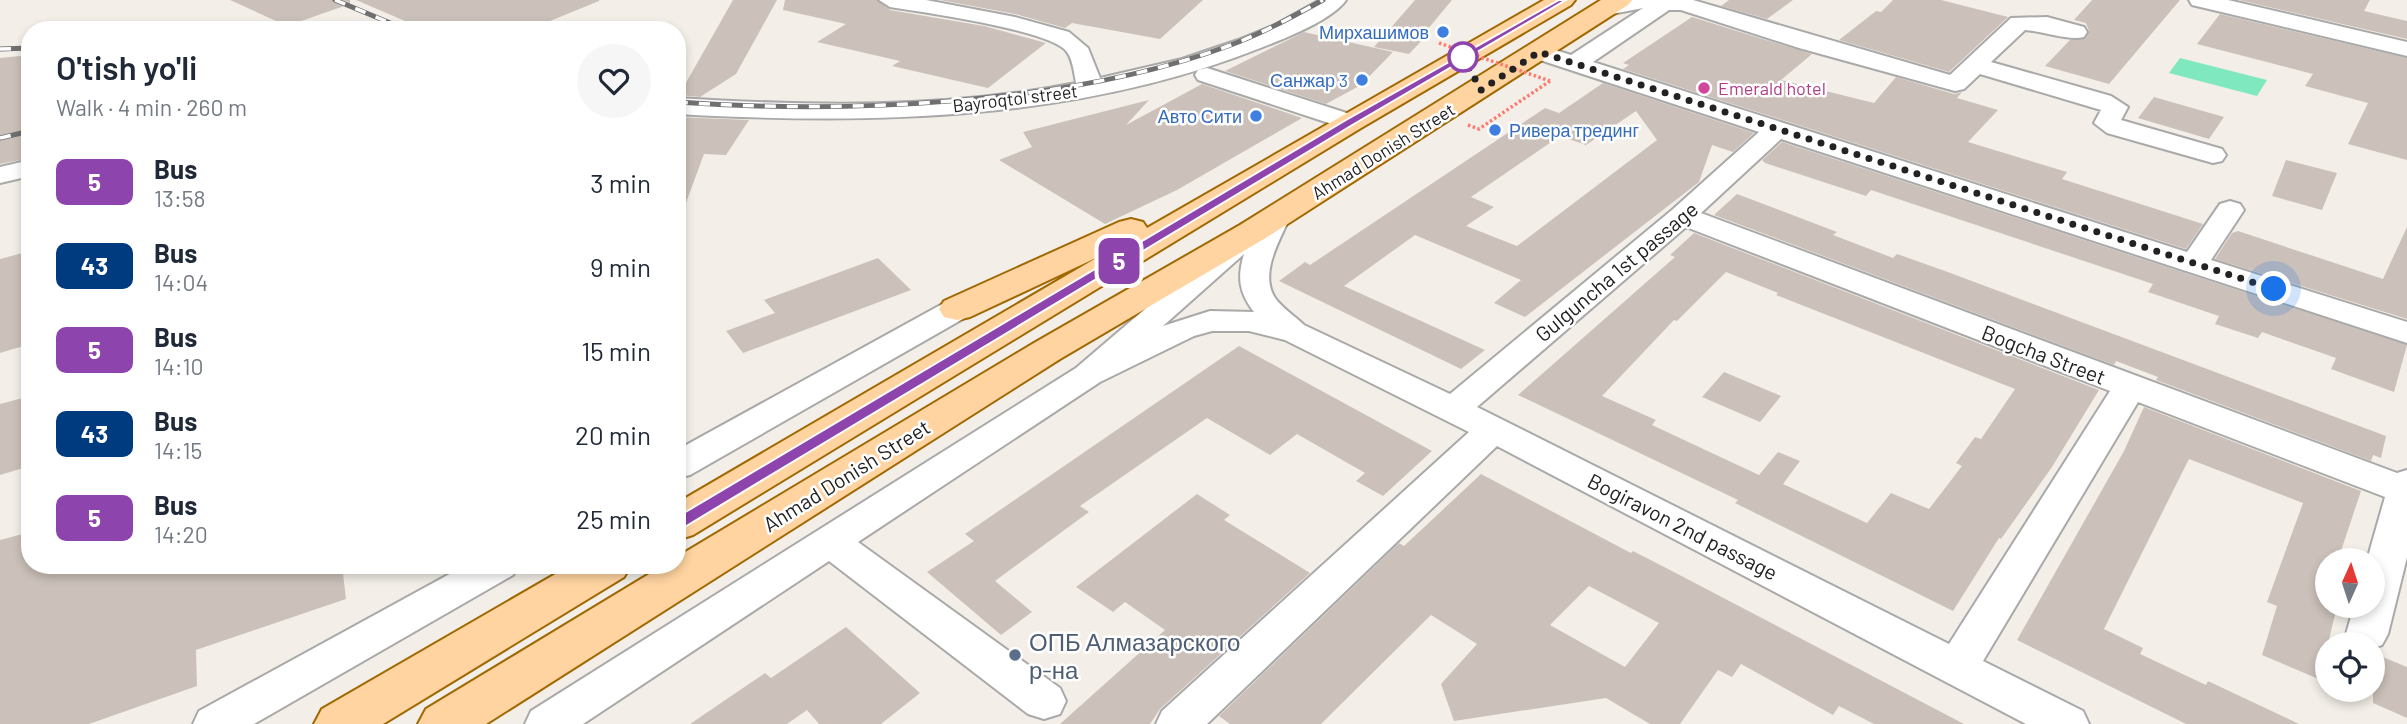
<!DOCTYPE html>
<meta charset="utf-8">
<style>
:root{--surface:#fff;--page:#f6f6f7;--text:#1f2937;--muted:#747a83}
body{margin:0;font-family:Barlow,sans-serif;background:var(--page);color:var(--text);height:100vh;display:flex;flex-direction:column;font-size:26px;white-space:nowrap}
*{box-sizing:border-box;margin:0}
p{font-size:23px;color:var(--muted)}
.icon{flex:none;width:38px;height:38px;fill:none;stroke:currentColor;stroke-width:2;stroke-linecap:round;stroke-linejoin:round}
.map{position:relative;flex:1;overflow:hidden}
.details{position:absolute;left:21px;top:21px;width:665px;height:553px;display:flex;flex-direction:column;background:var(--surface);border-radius:28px;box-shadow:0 4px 10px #0003}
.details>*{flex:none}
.badge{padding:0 14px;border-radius:10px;font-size:24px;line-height:46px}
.needle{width:46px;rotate:3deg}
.fabs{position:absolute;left:2315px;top:548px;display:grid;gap:14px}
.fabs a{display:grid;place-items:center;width:70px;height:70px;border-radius:50%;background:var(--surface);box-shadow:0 4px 10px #0003;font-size:35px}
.you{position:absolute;width:35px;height:35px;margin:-18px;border:5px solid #fff;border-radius:50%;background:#1a73e8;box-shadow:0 0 0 10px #1a73e833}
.map>.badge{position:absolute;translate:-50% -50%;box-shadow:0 0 0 4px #fff}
.round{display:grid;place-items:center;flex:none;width:74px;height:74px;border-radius:37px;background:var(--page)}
.overview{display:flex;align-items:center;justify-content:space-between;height:119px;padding:0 35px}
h1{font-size:33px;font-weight:600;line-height:52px}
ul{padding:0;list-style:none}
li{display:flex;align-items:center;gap:21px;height:84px;padding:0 35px}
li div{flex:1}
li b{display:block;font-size:26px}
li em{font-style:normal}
li .badge{min-width:77px;font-weight:700;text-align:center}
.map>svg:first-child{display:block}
</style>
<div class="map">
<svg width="2407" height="724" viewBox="0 0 2407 724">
<rect width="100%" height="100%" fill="#f3efe8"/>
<!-- pitch -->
<polygon fill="#80e8be" points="2180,58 2267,80 2257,96 2169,73"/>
<!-- building -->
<g fill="#cbc1ba" fill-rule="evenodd">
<polygon points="230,0 350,0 350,4 287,26"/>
<polygon points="356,0 599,0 599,1 528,30 426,30"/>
<polygon points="733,0 777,0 736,74 700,97 679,95"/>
<polygon points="785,0 877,0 890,10 984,26 1046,43 988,88 892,66 900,61 817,42 846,24 783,10"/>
<polygon points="940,0 1203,0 1160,39 1072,23 1065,28 1015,14"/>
<polygon points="1415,0 1452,0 1427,30 1431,31 1409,54 1374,47"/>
<polygon points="1729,0 1793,0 1767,19 1721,6"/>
<polygon points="1893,0 1941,0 2008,17 1949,72 1839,40 1876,11 1881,12"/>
<polygon points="2092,0 2180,0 2109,84 2045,66 2070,40 2086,38 2089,31 2086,23 2074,20"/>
<polygon points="2239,0 2370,0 2364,11 2407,21 2407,39"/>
<polygon points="2220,14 2407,58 2407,160 2348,144 2368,103 2305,86 2313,74 2197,44"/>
<polygon points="1692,17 1812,54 1781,80 1874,103 1896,77 1954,94 1962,92 1957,98 1998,110 1968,142 2067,172 2062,179 2203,224 2186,249 1623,69 1629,65 1623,63"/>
<polygon points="1304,32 1393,52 1361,85 1326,104 1225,71"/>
<polygon points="30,55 30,158 0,164 0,58"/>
<path d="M1603,83L1754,133L1733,152L1712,145L1699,182L1525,317L1494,303L1521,280L1415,235L1344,286L1485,350L1461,369L1279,281L1305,262L1310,265L1545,108L1559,113ZM1636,111L1657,140L1517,246L1466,226L1494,207L1471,197L1560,136L1586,145Z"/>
<polygon points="1202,84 1302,118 1177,190 1105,224 999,160 1032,147 1023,132 1149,100 1126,125"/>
<polygon points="2154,97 2224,117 2209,139 2138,118"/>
<polygon points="677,117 749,120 726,155 704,154 680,219 677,219"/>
<polygon points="1782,142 2407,345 2394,392 2331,369 2336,358 2262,332 2258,338 2215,324 2219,316 2148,292 2153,284 1871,190 1866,196 1765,163 1762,160"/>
<polygon points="2286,160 2337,173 2322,210 2272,196"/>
<polygon points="1737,194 1837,232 1833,235 1893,258 1897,254 1945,271 2386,436 2381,458 2373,455 2371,461 2156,380 2158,377 2116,361 2114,365 1714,215"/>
<polygon points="2407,227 2407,319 2215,259 2232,233 2238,231 2383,279"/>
<path d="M1694,233L2099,390L2052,467L2001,539L1999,538L1953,611L1735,503L1738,500L1518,395L1675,257L1670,255ZM1726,272L1778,293L1776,295L2015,389L1981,439L1975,437L1956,463L1962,466L1929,509L1891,493L1867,523L1783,484L1800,461L1778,452L1759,475L1652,425L1656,420L1602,396L1674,320L1677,321Z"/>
<polygon points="30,251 30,344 0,353 0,259"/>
<polygon points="878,258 911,290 743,353 726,331 775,313 764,300"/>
<polygon points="1239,346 1432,451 1383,496 1356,481 1365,473 1297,434 1270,455 1207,418 1080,506 1089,512 995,581 1032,612 1001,635 927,572 974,541 965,534"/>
<polygon points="1724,372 1781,396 1760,422 1702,397"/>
<polygon points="30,396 30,466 0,475 0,404"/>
<polygon points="2144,407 2361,491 2338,560 2328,560 2328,606 2337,606 2328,644 2328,683 2262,655 2277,606 2267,602 2303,503 2189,459 2104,629 2143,648 2140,654 2206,685 2208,681 2299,724 2186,724 2017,640 2124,451"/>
<path d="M1481,474L1631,553L1633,551L1670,570L1964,724H1874L1839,706L1833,715L1741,664L1732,677L1718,670L1680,724H1650L1606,698L1454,721L1441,684L1477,644L1431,615L1321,724H1230L1219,716L1399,543L1404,546ZM1589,586L1659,623L1625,667L1550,625Z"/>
<polygon points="1197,494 1230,515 1224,520 1310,573 1160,709 1150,724 1060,724 1165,630 1125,602 1113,612 1076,587"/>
<polygon points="30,532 30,565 342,565 346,599 196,650 197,686 89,724 0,724 0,540"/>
<polygon points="846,627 920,693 881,724 819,724 807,710 787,724 690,724 765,673 771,678"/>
<polygon points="2373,653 2407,667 2407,718 2373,703"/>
</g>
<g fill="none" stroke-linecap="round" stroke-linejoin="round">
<!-- minor casing -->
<g stroke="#a9a9a9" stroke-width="4">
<g id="minor">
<path d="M879,0H926L1015,17L1069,32L1088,48L1100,78L1182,59L1238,40L1275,25L1320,0H1346C1332,20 1286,38 1263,47C1079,121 874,125 677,114V98C810,106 945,109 1076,83C1074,73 1073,60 1067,52C1052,30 921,12 890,7Z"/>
<path d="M1614,0H1693L1950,75L2011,18L2047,17L2084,27L2087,32L2084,37C2067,41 2043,31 2025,30L1991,62L2111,96L2128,107L2121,120L2222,149L2226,155L2222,161L2213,163L2107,133L2094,123L2101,110L1980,74L1964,89L1955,91L1799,48L1681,10H1669L1593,62L2187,252L2220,204L2230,201L2240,204L2244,210L2211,260L2407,322V343L1781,139L1701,213L2397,473L2407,470V557L2388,634L2382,645L2373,648V644H2351L2346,634L2354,606H2373V560H2367L2385,497L2138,402L1983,661L2083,711L2089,724H2026L1497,446L1207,724H1156L1162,711L1469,432L1285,340L1249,331H1212L1194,336L1100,382L858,542L1060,688L1066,701L1060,714L1044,719L1028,714L829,561L583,724H525L531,711L1076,368L1227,239L1237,236L1250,242L1266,211L1276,208L1286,211L1290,217C1280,240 1259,273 1275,298C1283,309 1295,316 1304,325L1450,394L1672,210L1759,132L1531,57L1527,52L1531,47L1539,45L1571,55L1643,8L1607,15L1596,8L1599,3ZM1686,227L2110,391L1949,644L1477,407ZM1244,254C1237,277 1239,293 1254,312L1210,311L1163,326Z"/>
<polygon points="2189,0 2228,0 2407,42 2407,56 2192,5"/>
<polygon points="1207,68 1359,117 1363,122 1359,127 1341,127 1198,80 1195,75 1198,70"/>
<polygon points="30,160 30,176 0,183 0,167"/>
<polygon points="957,300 968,302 973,309 968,316 690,475 677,478 677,450 946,302"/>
<polygon points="466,565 519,565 513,575 254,724 193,724 199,711"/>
</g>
</g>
<!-- major casing -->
<g stroke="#a06800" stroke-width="4">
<g id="major">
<polygon points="1544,0 1575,0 1571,5 1361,128 693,535 677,540 677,503 1098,257 970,317 957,320 944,317 939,309 944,301 1119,222 1131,219 1143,222 1147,228"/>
<polygon points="1601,0 1632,0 1628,5 1264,239 1060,359 486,724 418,724 426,709 664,565 677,565 677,557 1034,343 1240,225"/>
<polygon points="571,565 631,565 624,577 383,724 314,724 322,709"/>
</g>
</g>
<!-- path -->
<polyline stroke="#ff796d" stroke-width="3.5" stroke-dasharray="2.5 2.5" stroke-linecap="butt" points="1468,125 1479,129 1550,81"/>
<!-- minor -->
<use href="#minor" fill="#fff" fill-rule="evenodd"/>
<!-- major -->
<use href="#major" fill="#ffd4a1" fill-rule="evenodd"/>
<!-- rail casing -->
<g stroke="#707070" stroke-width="5">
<g id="rail">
<polyline points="335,0 407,30"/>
<polyline points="0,49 30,48"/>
<path d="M677,102C846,114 1068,105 1228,46C1261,34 1292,17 1323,0"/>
<polyline points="0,138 30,131"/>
</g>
</g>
<!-- rail -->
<use href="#rail" stroke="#fff" stroke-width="3.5" stroke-dasharray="11" stroke-linecap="butt"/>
<!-- path-bridge -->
<polyline stroke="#ff796d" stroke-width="3.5" stroke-dasharray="2.5 2.5" stroke-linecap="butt" points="1439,43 1550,81"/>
</g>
<!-- line -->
<polygon fill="#8e44ad" stroke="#fff" stroke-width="2" points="1559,0 1566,0 1354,124 683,528 672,528 672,520 1346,120"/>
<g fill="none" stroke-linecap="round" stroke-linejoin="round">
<!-- walk -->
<polyline stroke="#222" stroke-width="7" stroke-dasharray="0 12.6" points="1463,57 1481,90 1539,52 2274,289"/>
</g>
<!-- markers -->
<g fill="#3f7fe0" stroke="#fff" stroke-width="2.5">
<circle cx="1443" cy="32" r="7"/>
<circle cx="1362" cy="80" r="7"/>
<circle cx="1256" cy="116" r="7"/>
<circle cx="1495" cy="130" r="7"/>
</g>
<circle fill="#fff" stroke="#8e44ad" stroke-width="3.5" cx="1463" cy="57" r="14"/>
<circle fill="#d1479c" stroke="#fff" stroke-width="2.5" cx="1704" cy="88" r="7"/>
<circle fill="#5c6f8a" stroke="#fff" stroke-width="2.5" cx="1015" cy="655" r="7"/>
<g text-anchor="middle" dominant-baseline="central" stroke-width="5" stroke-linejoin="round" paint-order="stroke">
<!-- far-shop labels -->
<g font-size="18" fill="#366cbe" stroke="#fff" text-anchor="end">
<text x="1429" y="32">Мирхашимов</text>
<text x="1348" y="80">Санжар 3</text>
<text x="1242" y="116">Авто Сити</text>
<text x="1509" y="130" text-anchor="start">Ривера трединг</text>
</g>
<!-- far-hotel labels -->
<g font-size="18" fill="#b23c85" stroke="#fff" text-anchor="start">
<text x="1718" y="88">Emerald hotel</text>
</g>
<!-- far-street labels -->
<g font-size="18" fill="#222" stroke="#fff">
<text transform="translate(1015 98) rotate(-7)">Bayroqtol street</text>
<text transform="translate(1383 151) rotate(-32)">Ahmad Donish Street</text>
</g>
<!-- street labels -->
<g font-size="21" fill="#222" stroke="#fff">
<text transform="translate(1616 271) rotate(-40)">Gulguncha 1st passage</text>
<text transform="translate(2044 354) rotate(21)">Bogcha Street</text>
<text transform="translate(846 475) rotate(-32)">Ahmad Donish Street</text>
<text transform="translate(1683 526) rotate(27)">Bogiravon 2nd passage</text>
</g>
<!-- near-service labels -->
<g font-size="24" fill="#4e5e75" stroke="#fff" text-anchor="start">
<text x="1029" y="641">ОПБ Алмазарского<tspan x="1029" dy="28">р-на</tspan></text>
</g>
</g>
</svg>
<div class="fabs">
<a><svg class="needle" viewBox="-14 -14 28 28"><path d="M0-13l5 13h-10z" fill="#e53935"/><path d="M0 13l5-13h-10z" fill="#747a83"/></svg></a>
<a><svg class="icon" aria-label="locate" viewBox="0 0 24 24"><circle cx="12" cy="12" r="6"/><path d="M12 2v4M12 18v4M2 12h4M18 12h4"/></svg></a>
</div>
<div class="you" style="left:2274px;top:289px"></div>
<b class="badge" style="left:1119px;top:261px;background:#8e44ad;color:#fff">5</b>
<section class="details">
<div class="overview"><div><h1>O'tish yo'li</h1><p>Walk · 4 min · 260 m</p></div><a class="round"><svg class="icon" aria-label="heart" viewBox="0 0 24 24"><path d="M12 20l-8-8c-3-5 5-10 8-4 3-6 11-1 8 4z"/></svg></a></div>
<ul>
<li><span class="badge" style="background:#8e44ad;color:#fff">5</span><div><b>Bus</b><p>13:58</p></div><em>3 min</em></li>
<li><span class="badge" style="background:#003b80;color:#fff">43</span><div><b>Bus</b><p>14:04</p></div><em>9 min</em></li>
<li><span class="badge" style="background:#8e44ad;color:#fff">5</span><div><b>Bus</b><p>14:10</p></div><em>15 min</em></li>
<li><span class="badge" style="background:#003b80;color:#fff">43</span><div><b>Bus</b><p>14:15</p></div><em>20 min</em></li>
<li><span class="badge" style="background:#8e44ad;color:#fff">5</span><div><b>Bus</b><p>14:20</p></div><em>25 min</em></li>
</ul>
</section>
</div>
